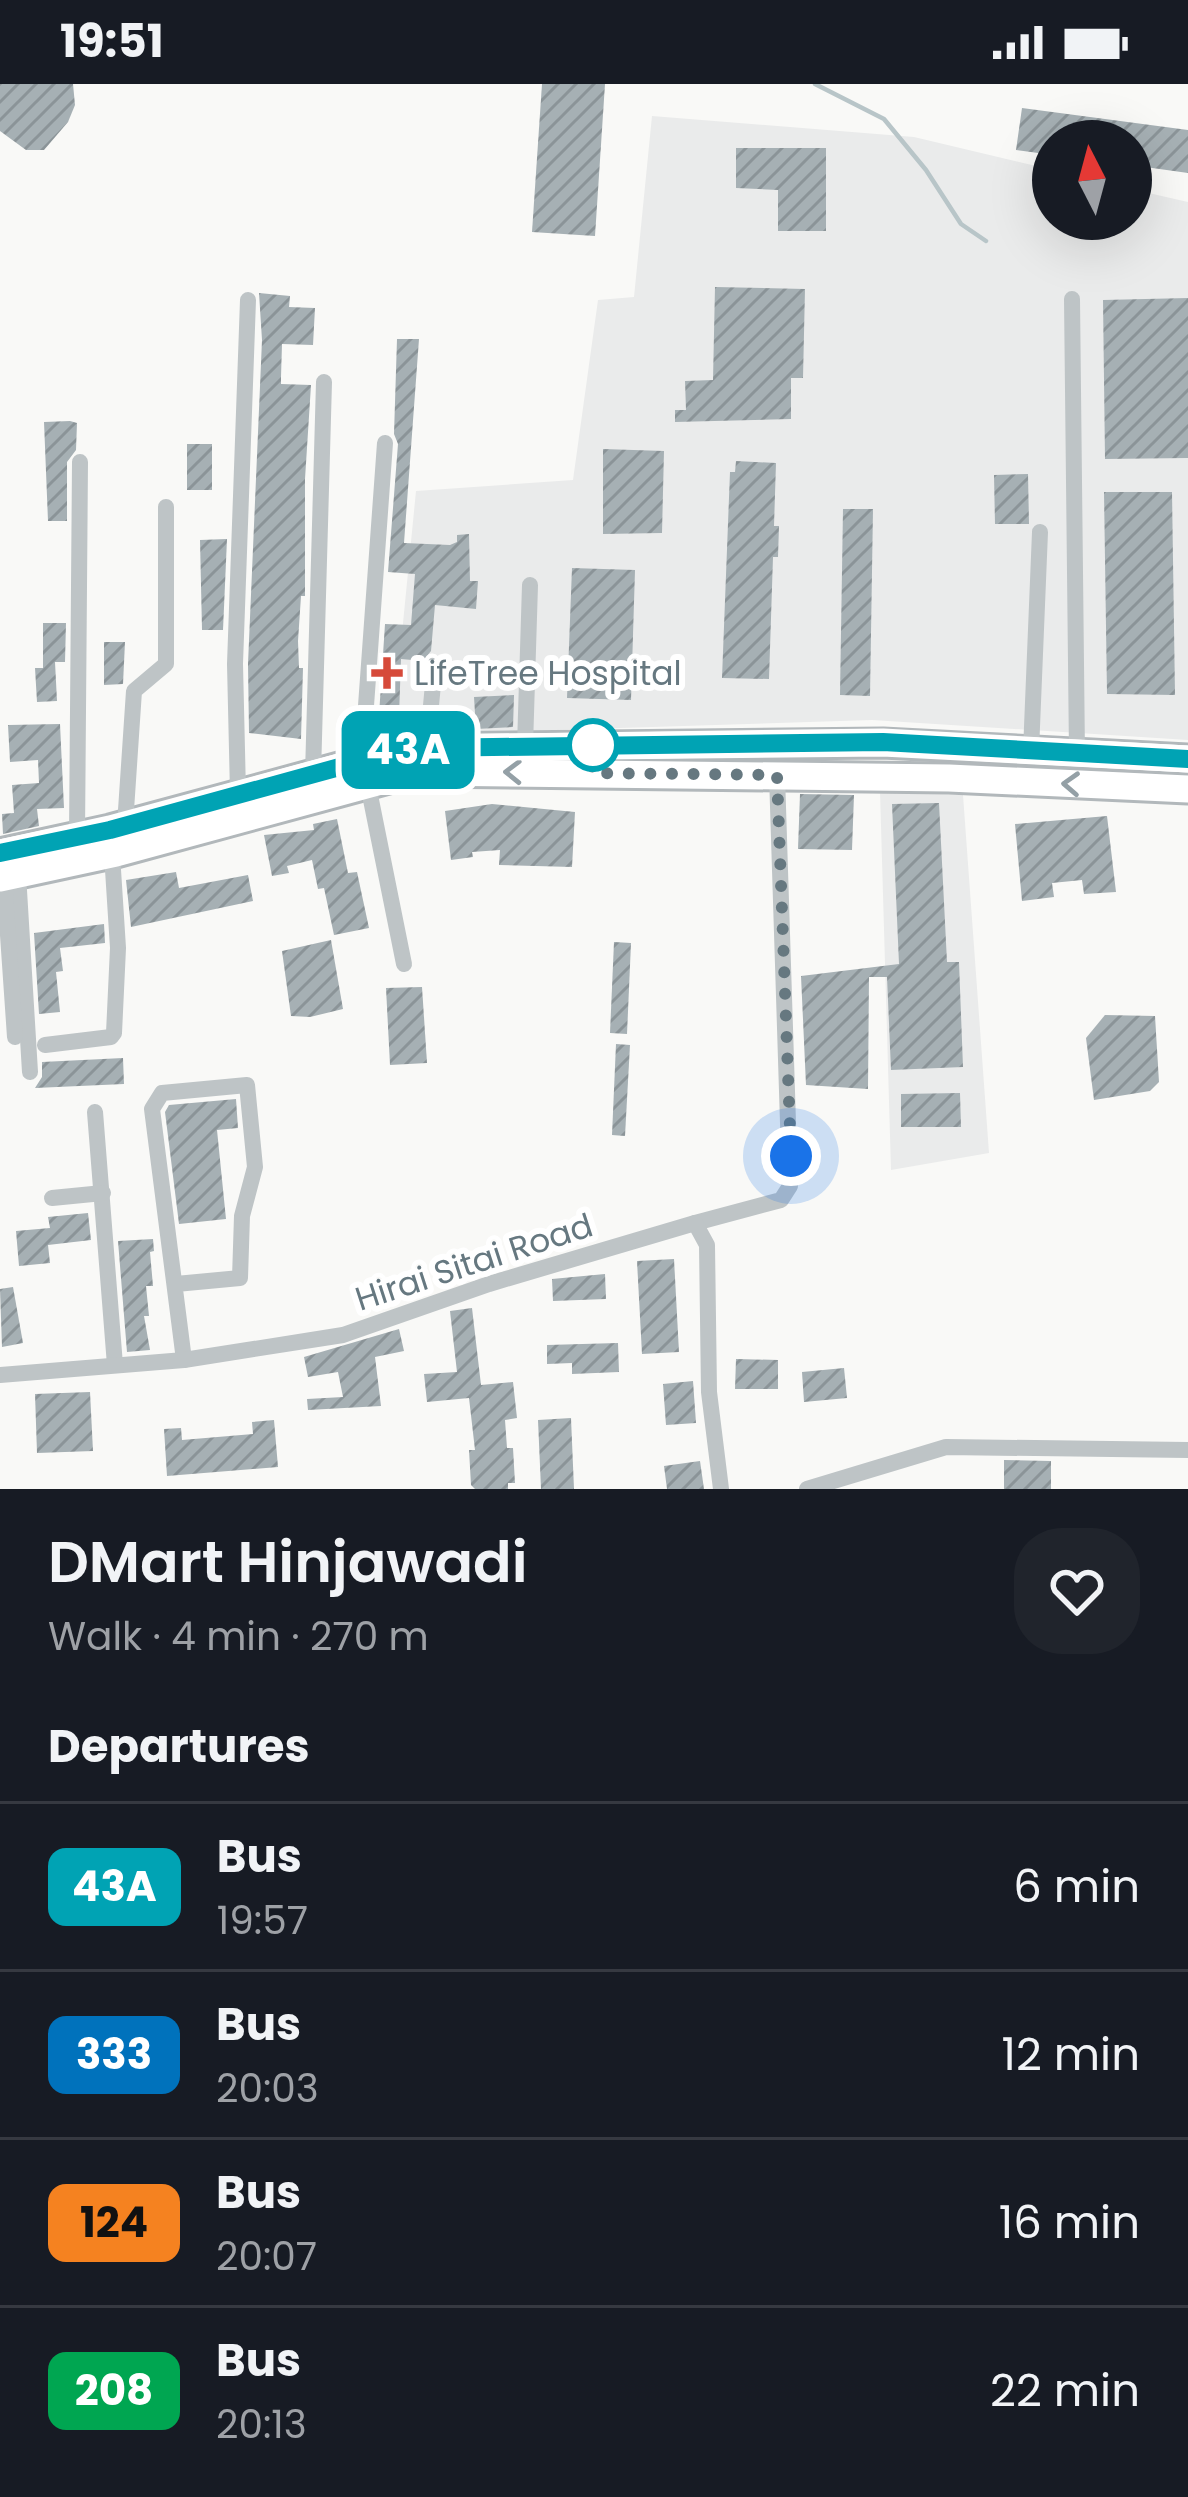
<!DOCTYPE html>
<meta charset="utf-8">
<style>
:root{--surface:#171b24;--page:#20242c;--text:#f1f3f6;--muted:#9ea1a6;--line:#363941}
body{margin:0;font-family:Poppins,sans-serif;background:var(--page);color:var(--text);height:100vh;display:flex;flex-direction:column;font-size:45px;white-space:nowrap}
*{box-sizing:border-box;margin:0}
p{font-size:39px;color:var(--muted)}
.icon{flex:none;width:66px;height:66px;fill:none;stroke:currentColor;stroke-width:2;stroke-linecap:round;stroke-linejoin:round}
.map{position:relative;height:1405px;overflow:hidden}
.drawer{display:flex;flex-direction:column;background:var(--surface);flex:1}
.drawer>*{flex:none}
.badge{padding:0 24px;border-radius:18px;font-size:42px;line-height:78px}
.needle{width:78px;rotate:354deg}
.buttons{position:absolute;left:1032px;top:36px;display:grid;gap:24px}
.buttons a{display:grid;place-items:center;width:120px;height:120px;border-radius:50%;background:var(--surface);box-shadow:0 12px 48px #0002;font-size:60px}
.you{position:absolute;width:60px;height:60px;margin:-30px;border:9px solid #fff;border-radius:50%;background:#1a73e8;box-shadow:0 0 0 18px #1a73e833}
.map>.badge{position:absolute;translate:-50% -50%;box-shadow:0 0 0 6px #fff}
h2{padding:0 48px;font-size:45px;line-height:108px}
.round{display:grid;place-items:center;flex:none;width:126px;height:126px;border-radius:48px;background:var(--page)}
.overview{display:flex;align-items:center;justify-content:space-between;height:204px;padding:0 48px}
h1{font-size:57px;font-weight:600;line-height:90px}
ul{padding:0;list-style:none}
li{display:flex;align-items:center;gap:36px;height:168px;padding:0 48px;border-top:3px solid var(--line)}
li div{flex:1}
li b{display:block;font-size:45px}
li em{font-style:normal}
li .badge{min-width:132px;font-weight:700;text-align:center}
.status{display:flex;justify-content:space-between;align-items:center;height:84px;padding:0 60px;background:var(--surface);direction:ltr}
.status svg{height:33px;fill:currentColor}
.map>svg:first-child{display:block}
</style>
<div class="status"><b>19:51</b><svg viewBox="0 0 49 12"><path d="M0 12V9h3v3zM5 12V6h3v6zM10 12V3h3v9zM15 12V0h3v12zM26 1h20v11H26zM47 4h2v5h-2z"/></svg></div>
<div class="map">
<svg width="1188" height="1405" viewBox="0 0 1188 1405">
<defs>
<pattern id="building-hatch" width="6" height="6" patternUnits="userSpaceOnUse" patternTransform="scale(3)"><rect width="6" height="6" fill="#a6b0b4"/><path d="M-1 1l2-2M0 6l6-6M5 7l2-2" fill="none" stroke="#8b9498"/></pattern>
</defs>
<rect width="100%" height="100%" fill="#f9f9f7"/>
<!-- built -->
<g fill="#eaebeb">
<polygon points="652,32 914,53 1053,86 1053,135 1131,135 1131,105 1188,118 1188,656 872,636 392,651 416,407 573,396 598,216 634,213"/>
<polygon points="880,707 963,711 989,1069 891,1086"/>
</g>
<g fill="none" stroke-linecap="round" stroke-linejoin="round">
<!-- stream -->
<polyline stroke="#b8c5c8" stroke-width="4.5" points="815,0 884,35 926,86 961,140 986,157"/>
</g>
<!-- building -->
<g fill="url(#building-hatch)">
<polygon points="0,0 73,0 75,21 68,38 44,66 26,66 0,47"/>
<polygon points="542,0 605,0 595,152 532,148"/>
<polygon points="1022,24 1188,46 1188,89 1131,81 1131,57 1053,57 1053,71 1016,66"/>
<polygon points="736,64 826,64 826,147 778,147 778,106 736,104"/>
<polygon points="715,203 805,205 803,294 791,294 791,335 675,338 675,326 686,326 685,297 713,296"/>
<polygon points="259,209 290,212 289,223 315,224 313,261 282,260 281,293 281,300 311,301 305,395 305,512 301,512 298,557 299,584 303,584 301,655 249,649 248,580 262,256"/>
<polygon points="1188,214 1188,374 1105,375 1103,216"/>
<polygon points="397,255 419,255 404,459 450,461 457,458 457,451 469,450 470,497 478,497 476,525 435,521 431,567 423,577 401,575 399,632 379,631 385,540 411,541 415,490 388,488 398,360 394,350"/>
<polygon points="70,337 77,339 76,366 67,378 67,437 48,437 44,338"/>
<rect x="187" y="360" width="25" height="46"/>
<polygon points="603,365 664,367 662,449 603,450"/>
<polygon points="736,377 776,379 774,442 779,442 778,473 773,473 769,595 722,594 730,388 735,388"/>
<polygon points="1028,390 1029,440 995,440 994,391"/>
<polygon points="1104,408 1172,408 1175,611 1107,610"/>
<polygon points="843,425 873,425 870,612 840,611"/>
<polygon points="227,455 223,546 202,546 200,456"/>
<polygon points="572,484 635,486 631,616 567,614"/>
<polygon points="43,539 66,539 65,578 55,578 57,617 37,618 35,584 43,584"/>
<polygon points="104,558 125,558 123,600 104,601"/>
<polygon points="514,611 513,643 476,645 474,613"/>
<polygon points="60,640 64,724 37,725 39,742 3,750 2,730 14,729 12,701 39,699 38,676 10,678 8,641"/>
<polygon points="800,710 854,711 852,766 798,765"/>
<polygon points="939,719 947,878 959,878 963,983 891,986 887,893 869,893 868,1005 806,1001 801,892 899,880 892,720"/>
<polygon points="492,720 575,728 572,783 499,781 500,766 472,768 473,773 451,776 445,727"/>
<polygon points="1107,732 1116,808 1084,810 1082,796 1052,799 1054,813 1022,817 1015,740"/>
<polygon points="337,735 348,789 357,788 369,844 334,851 324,804 318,805 312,776 287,782 289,789 272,792 264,751 314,746 313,740"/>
<polygon points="176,788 179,804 248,791 253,817 131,843 126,796"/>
<polygon points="104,840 105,859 60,864 63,887 56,888 60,928 39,930 34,849"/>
<polygon points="331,856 343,925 310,933 291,932 282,867"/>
<polygon points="614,858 631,859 627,950 610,949"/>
<polygon points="422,903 427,979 390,981 386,904"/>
<polygon points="1105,931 1155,932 1159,998 1150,1007 1094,1016 1086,954"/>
<polygon points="616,960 630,961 625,1052 612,1051"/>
<polygon points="123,974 124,1000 35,1004 42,993 42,978"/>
<polygon points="960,1009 961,1043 901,1043 901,1010"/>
<polygon points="236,1015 238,1044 217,1046 226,1135 179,1140 165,1028 169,1021"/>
<polygon points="88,1129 91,1156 48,1161 50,1179 19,1182 16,1147 50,1144 48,1133"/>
<polygon points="153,1155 154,1167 150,1168 153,1202 146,1202 149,1232 144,1232 150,1266 127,1268 118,1157"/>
<polygon points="674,1175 679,1268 642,1270 637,1177"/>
<polygon points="605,1190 606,1215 553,1217 552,1195"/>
<polygon points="13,1203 23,1259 2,1263 0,1205"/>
<polygon points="472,1224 481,1301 513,1298 517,1334 505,1336 507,1364 513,1364 515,1399 508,1399 508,1405 475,1405 471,1401 469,1366 475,1366 469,1314 427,1318 424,1290 457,1288 450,1227"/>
<polygon points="399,1245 404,1267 375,1273 381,1322 308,1326 307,1315 343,1313 338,1288 308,1293 304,1273"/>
<polygon points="618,1259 619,1288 572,1290 572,1279 547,1280 547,1261"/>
<polygon points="736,1275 778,1276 778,1305 735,1305"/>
<polygon points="844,1284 847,1314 804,1318 802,1288"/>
<polygon points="693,1297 696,1339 666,1341 663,1300"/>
<polygon points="90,1308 93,1367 37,1369 35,1310"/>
<polygon points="571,1334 574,1405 541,1405 538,1336"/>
<polygon points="274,1336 278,1383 167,1392 164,1345 181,1344 182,1356 253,1350 252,1338"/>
<polygon points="1004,1376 1051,1377 1051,1405 1004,1405"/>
<polygon points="700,1377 704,1405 667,1405 664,1382"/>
</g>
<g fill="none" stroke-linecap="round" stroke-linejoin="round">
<!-- primary casing -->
<g stroke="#b2b8bb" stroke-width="33">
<g id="primary">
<polyline points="0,769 110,745 387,670 423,664 883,659 1188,675"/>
<polyline points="0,794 116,769 392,694 426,688 949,694 1188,705"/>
</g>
</g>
<!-- minor -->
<g stroke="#bec4c6" stroke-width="16">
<polyline points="1072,215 1077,670"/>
<polyline points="525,662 530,501"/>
<polyline points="427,664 435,579"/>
<polyline points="1031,667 1040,448"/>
<polyline points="362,677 385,359"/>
<polyline points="313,690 324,298"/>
<polyline points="368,701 404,880"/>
<polyline points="238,709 235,580 248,216"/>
<polyline points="125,741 134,607 166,580 166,423"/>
<polyline points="77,752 80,378"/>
<polyline points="18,790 30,988"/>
<polyline points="4,793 15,953"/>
<polyline points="45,961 111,953 114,949 118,864 112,770"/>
<polyline points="95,1028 115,1281"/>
<polyline points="52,1114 103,1109"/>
<polyline points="695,1139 781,1116 790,1102 777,691"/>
<polyline points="176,1200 240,1194 242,1132 255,1083 247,1001 162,1009 152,1025 184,1276"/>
<polyline points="0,1291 184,1276 343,1251 489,1200 695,1139 707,1161 709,1308 721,1405"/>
<polyline points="807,1405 946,1363 1188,1366"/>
</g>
<!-- primary -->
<use href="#primary" stroke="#fff" stroke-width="27"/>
</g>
<!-- one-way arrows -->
<defs><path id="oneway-chevron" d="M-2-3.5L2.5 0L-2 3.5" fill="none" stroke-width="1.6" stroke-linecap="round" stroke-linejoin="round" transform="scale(3)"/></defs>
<g stroke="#94a0a6">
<use href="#oneway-chevron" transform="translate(513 688) rotate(-179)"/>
<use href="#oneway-chevron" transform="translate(1071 700) rotate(-177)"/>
</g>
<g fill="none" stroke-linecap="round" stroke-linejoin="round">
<!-- line casing -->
<g stroke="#fff" stroke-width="27">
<polyline id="line" points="0,769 110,746 387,670 423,664 883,658 1188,675"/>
</g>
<!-- line -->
<use href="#line" stroke="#00a3b4" stroke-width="18"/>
<!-- walk -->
<polyline stroke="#667880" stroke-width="12" stroke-dasharray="0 21.6" points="593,661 592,689 777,691 791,1072"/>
</g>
<!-- markers -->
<path fill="#d64a3a" stroke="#fff" stroke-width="4.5" d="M381 571h12v12h12v12h-12v12h-12v-12h-12v-12h12z"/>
<circle fill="#fff" stroke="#00a3b4" stroke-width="6" cx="593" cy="661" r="24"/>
<g text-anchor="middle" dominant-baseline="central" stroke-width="12" stroke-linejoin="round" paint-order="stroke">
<!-- poi labels -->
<g font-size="33" fill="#667880" stroke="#fff" text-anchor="start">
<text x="414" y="589">LifeTree Hospital</text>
</g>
<!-- street labels -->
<g font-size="33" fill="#667880" stroke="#fff">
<text transform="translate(474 1178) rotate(-18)">Hirai Sitai Road</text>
</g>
</g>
</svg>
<div class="buttons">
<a><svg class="needle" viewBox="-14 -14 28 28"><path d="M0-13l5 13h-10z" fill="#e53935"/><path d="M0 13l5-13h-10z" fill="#9ea1a6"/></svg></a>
</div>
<div class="you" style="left:791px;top:1072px"></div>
<b class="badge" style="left:408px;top:666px;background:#00a3b4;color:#fff">43A</b>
</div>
<section class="drawer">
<div class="overview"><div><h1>DMart Hinjawadi</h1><p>Walk · 4 min · 270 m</p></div><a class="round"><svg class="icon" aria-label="heart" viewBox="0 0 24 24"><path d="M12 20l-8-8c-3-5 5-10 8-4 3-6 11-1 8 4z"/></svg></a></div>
<h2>Departures</h2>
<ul>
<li><span class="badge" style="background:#00a3b4;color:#fff">43A</span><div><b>Bus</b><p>19:57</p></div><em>6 min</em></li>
<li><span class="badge" style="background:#0072bc;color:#fff">333</span><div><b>Bus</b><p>20:03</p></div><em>12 min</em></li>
<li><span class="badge" style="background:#f58220;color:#111">124</span><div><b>Bus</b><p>20:07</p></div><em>16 min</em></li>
<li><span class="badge" style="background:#00a651;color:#fff">208</span><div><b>Bus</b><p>20:13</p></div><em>22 min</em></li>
</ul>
</section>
